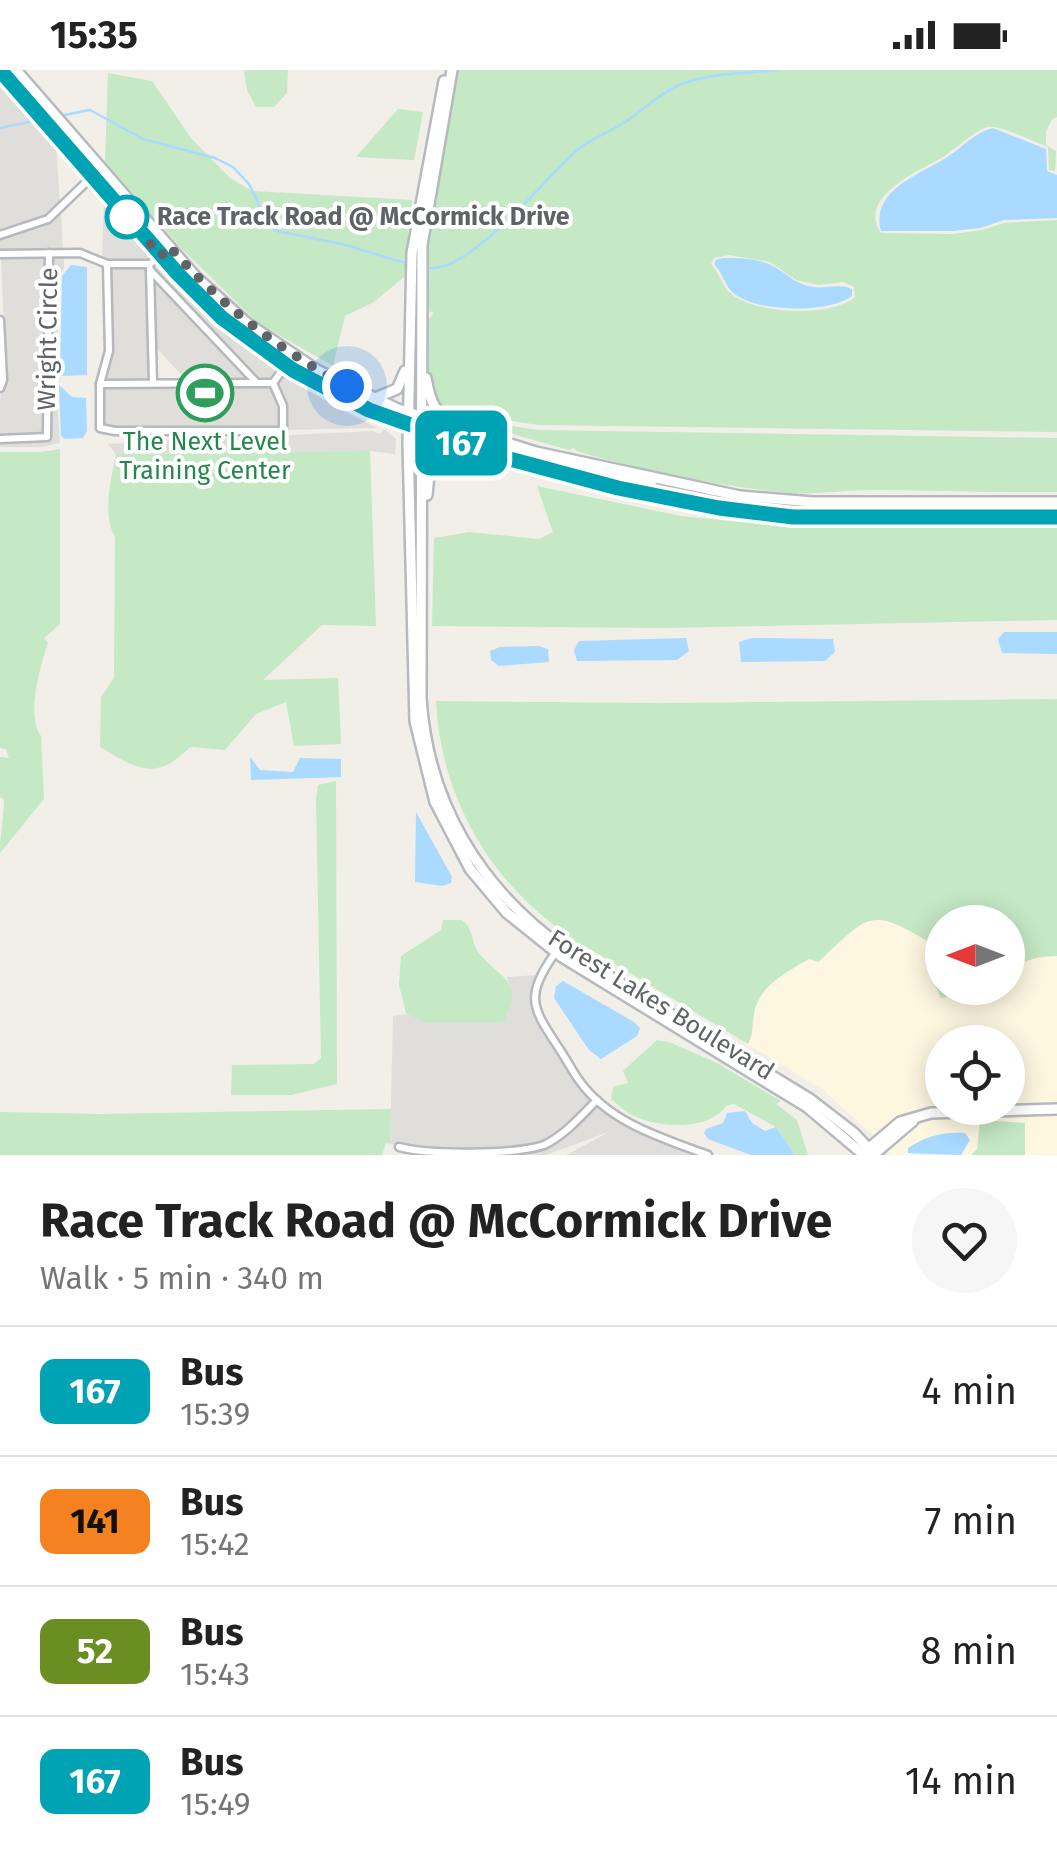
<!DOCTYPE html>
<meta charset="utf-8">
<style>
:root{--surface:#fff;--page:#f6f6f6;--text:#222;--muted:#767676;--line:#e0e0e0}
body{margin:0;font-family:"Fira Sans",sans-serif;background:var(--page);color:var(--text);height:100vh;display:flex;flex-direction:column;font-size:38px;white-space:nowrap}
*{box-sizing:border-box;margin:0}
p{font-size:32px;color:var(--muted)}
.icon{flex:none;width:55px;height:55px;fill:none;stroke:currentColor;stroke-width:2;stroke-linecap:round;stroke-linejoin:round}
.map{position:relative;height:1085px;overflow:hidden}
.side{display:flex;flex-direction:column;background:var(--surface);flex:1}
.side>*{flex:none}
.badge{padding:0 20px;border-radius:15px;font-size:35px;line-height:65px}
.needle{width:65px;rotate:270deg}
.controls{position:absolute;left:925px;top:835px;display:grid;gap:20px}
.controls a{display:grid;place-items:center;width:100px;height:100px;border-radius:50%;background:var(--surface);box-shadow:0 5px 25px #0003;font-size:50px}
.you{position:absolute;width:50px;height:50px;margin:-25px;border:8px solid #fff;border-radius:50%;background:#1a73e8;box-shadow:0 0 0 15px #1a73e833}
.map>.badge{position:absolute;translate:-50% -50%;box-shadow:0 0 0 5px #fff}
.round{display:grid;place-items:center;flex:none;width:105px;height:105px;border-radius:52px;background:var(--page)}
.summary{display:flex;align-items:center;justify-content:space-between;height:170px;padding:0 40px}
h1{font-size:48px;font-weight:700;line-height:75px}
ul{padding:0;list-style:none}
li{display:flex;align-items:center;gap:30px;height:130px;padding:0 40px;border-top:2px solid var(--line)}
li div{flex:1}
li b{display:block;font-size:38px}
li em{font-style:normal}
li .badge{min-width:110px;font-weight:700;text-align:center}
.status{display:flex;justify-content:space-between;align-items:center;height:70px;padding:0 50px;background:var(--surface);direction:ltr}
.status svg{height:28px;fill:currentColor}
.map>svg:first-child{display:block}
</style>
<div class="status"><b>15:35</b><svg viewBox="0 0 49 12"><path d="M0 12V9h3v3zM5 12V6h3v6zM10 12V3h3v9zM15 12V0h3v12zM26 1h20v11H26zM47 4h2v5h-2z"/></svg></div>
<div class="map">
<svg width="1057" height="1085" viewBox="0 0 1057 1085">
<rect width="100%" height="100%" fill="#f1efe8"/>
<!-- commercial -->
<g fill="#fef7e0">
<polygon points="874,848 893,851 933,874 941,928 951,926 958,918 1008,918 1008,899 1017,892 1037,886 1057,886 1057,1036 1008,1036 1008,972 942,972 942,1038 956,1038 930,1040 876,1068 823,1020 748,974 753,961 754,940 767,917 783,903 810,889 819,892 859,855"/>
<polygon points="1057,1042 1057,1085 1025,1085 1025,1053 980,1067 977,1079 971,1085 961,1085 966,1078 965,1063 942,1064 909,1085 890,1085 885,1078 917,1052 932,1046"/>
</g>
<!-- industrial -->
<g fill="#e0deda">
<polygon points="0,9 56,72 60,136 46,147 0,161"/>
<polygon points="104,128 155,187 149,191 108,191 102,188"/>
<polygon points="61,144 63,180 0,181 0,168 38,158"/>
<polygon points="53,186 64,186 64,199 59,205 57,247 60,309 56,315 60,373 41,377 0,377 0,372 47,370 51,367"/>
<polygon points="1,187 46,187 44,364 0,366 0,329 6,310"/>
<polygon points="159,192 231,263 279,299 271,310 257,308 154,199"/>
<polygon points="110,197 147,197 149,311 105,311 112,281"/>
<polygon points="154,208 249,309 185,309 155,276"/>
<polygon points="285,303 333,336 378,358 286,360 286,336 277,313"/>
<polygon points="271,316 280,337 280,358 104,356 104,317"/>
<polygon points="384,359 396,369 395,384 370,381 116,384 108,374 373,361 380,364"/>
<polygon points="536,905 531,916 531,937 579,1016 594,1030 568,1055 529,1078 509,1081 409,1078 390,1074 393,946 409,944 427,953 508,945 511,926 507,907"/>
<polygon points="597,1035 630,1057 699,1085 566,1085 611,1061 546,1085 523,1085 549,1076 572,1060"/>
</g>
<!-- green -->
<g fill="#c5e8c5" fill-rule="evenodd">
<polygon points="248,0 288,0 287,23 274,37 256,37 247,20 244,1"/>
<path d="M456,0H1057V47L1052,49L1046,62V75L1056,81L1055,101L1049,100L1048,77C1034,72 1001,55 988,57C978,58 954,80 943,87C919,101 856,127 881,163L953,164L982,160L1004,153L1057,150V362L539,355L504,350L496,360C481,355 464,353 450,346C423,333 427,277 427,251L434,243L426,240C424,158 441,80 456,0ZM729,185L770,192L796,210L818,215L843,212L854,217L855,227C830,248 751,245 728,221C721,213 719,202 711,194L714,188Z"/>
<polygon points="108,3 152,11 191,68 230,108 252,121 412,130 404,207 374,232 345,246 333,296 258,253 182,179 105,92"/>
<polygon points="398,39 423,42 414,90 356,87"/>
<path d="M506,355L538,360L1057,368V422C995,423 934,420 872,420C841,420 811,426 780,422C711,415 642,400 576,381L575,378L569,380L502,361Z"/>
<path d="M60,379V554L44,568L48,573C40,596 26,646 41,666L44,729L0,783C0,764 4,747 4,729L0,727V687L9,688L6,679L0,678V382H41Z"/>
<path d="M370,381L376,556L322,555L263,610L338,608L341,674L294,676L286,632L256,644L225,680L190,677C156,712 137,699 100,677L101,627L114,608L115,467C102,443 111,410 116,384Z"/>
<polygon points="537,416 681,446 789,457 1057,455 1057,550 664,558 432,556 434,468 469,462 539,469 553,462"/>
<path d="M1057,629V886C1034,886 1027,891 1008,899V852H942V918H958L951,926L941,928L926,896L932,874C870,836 869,844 818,892L809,889C787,902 758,916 754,944C752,955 753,965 748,974L585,876C571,872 566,863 554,855C484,802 440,720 436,631L662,633Z"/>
<polygon points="336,711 337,1014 291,1025 231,1025 232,995 314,994 321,988 316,729 318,715"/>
<path d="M443,850H462C473,859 470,865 476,878C489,904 531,908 502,953H426L406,943L399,915L401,886L441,860Z"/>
<path d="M657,970L669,972L717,993L781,1031L776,1034L797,1050L808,1085H795L776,1057L734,1034L726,1036C708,1062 656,1058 630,1044C624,1040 617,1034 611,1029L613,1017L628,1013L623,1001Z"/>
<polygon points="391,1039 390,1074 386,1073 382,1085 0,1085 0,1042 101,1044"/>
<polygon points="980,1050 1025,1053 1025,1085 971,1085 977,1079"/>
</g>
<!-- water -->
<g fill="#aadaff">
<path d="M993,58L1046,79L1047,101L1057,105V148L1004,150L981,158L953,161H881C870,120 919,105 946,88C960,79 977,61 993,58Z"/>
<path d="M722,188C740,188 762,188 778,199C791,207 796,214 813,217C827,219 839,213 852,219V226C828,244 753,243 731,221C724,213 722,202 714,194L716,190Z"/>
<polygon points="71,195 87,197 87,305 60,306 62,206"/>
<polygon points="59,315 72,327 86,328 87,361 83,368 65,369 61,366"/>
<polygon points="1004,562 1057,562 1057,584 1002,583 998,569"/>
<polygon points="686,568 689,581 677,590 577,591 574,580 579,571"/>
<polygon points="752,568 833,569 835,582 825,591 741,592 739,572"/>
<polygon points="538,576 548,579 549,592 499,596 491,590 490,581 500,577"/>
<polygon points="250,687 260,700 293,702 300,688 341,689 341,707 251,710"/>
<polygon points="416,742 452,807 451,813 442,816 415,812"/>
<polygon points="563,911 634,952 640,958 637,966 601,989 589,980 554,928 556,916"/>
<polygon points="745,1041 752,1053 765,1061 776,1057 795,1085 751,1085 708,1069 704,1063 706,1059 723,1053 727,1043"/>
<path d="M965,1063L970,1070L961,1085L908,1083V1078C926,1066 943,1062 965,1063Z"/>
</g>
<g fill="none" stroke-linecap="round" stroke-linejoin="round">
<!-- stream -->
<g stroke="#aadaff" stroke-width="2.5">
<polyline points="64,45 90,40 143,69 215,88 233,97 249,114 268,154 277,161 346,175 405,193"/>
<polyline points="0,58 34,51"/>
<path d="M430,198C470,202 546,108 576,81C591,68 607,64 622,54C641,43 659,23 679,15C709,3 746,3 777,0"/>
</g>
<!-- street casing -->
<g stroke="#b5b8bc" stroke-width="11">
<g id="street">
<polyline points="0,165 48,149 101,98"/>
<polyline points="0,184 80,183 107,194"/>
<polyline points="162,184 150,194 107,194 109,281 100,314 100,358 115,361 283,361 283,336 273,313 286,295"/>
<polyline points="150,199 153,313"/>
<polyline points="150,200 255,311"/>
<polyline points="0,250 3,310 0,318"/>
<polyline points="100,314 273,313"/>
<polyline points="0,369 47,367 49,183"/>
<path d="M555,883C524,928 532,937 560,980C567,990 573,1003 581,1013C611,1053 662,1068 708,1085"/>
<path d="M399,1077C430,1085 513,1085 544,1075C565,1065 581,1046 597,1030"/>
</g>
</g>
<!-- secondary casing -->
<g stroke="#b6babf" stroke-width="14">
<g id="secondary">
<path d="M0,0C41,48 83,95 124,143C162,187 199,231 245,267C340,341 462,378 577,407C640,423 705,439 770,445C865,454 962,447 1057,447"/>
<polyline points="16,0 196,207 247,253 317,300 398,339 536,382 740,426 813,432 1057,432"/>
<path d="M452,0L422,175L421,628C428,734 480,819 566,880L810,1029L854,1063L875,1085"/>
<polyline points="444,11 412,183 408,373 415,651 435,732 470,799 507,843 562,887 807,1037 864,1085"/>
<path d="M426,308C430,331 434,345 458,352"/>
<polyline points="375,328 397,319 405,301"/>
<polyline points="556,402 570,397 642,414 652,411"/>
<polyline points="427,425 431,385 441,375 455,375"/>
<polyline points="867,1080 900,1052 931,1043 1057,1039"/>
<polyline points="873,1085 913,1051"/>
</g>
</g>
<!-- street -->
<use href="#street" stroke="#fff" stroke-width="6"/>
<!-- secondary -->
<use href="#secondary" stroke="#fff" stroke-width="9"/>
</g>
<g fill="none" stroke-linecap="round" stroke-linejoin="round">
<!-- line casing -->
<g stroke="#fff" stroke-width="22">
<polyline id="line" points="0,0 178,204 222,248 293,300 369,340 502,387 618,418 719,438 793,447 1057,447"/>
</g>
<!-- line -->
<use href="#line" stroke="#00a3b4" stroke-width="15"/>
<!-- walk -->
<path stroke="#5f6368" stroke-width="10" stroke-dasharray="0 18" d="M127,147L161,186L169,176C220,235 279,280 347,316"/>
</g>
<!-- icons -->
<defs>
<g id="stadium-ring" transform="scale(2.875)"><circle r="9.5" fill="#fff" stroke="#2e9e5b" stroke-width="1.5"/><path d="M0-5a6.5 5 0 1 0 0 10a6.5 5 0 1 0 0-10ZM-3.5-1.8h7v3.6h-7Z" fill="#2e9e5b"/></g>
</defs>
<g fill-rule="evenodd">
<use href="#stadium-ring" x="205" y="323"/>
</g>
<!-- markers -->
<circle fill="#fff" stroke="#00a3b4" stroke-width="5" cx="127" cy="147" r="20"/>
<g text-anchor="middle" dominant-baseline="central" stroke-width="8" stroke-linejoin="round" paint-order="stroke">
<!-- stop labels -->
<g font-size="25" font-weight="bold" fill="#5f6368" stroke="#fff" text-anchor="start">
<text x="157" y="147">Race Track Road @ McCormick Drive</text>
</g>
<!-- street labels -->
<g font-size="25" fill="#5f6368" stroke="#fff">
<text transform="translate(48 269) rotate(-89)">Wright Circle</text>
<text transform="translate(661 935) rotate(32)">Forest Lakes Boulevard</text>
</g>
<!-- leisure labels -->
<g font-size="25" fill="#27864d" stroke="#fff">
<text x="205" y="372">The Next Level<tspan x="205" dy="29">Training Center</tspan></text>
</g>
</g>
</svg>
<div class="controls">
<a><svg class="needle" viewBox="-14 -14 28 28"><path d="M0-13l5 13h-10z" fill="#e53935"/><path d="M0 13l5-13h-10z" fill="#767676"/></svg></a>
<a><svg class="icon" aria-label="locate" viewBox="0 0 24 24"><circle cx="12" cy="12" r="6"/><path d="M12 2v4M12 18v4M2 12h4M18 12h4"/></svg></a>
</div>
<div class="you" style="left:347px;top:316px"></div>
<b class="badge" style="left:461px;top:373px;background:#00a3b4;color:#fff">167</b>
</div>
<section class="side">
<div class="summary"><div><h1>Race Track Road @ McCormick Drive</h1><p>Walk · 5 min · 340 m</p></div><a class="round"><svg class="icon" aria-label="heart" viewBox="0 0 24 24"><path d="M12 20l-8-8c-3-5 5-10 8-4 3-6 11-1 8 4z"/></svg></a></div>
<ul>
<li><span class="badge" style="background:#00a3b4;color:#fff">167</span><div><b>Bus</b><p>15:39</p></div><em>4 min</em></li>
<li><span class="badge" style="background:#f58220;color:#111">141</span><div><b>Bus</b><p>15:42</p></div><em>7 min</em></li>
<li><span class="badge" style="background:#6b8e23;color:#fff">52</span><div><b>Bus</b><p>15:43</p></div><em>8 min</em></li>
<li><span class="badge" style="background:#00a3b4;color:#fff">167</span><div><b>Bus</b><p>15:49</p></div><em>14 min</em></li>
</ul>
</section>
